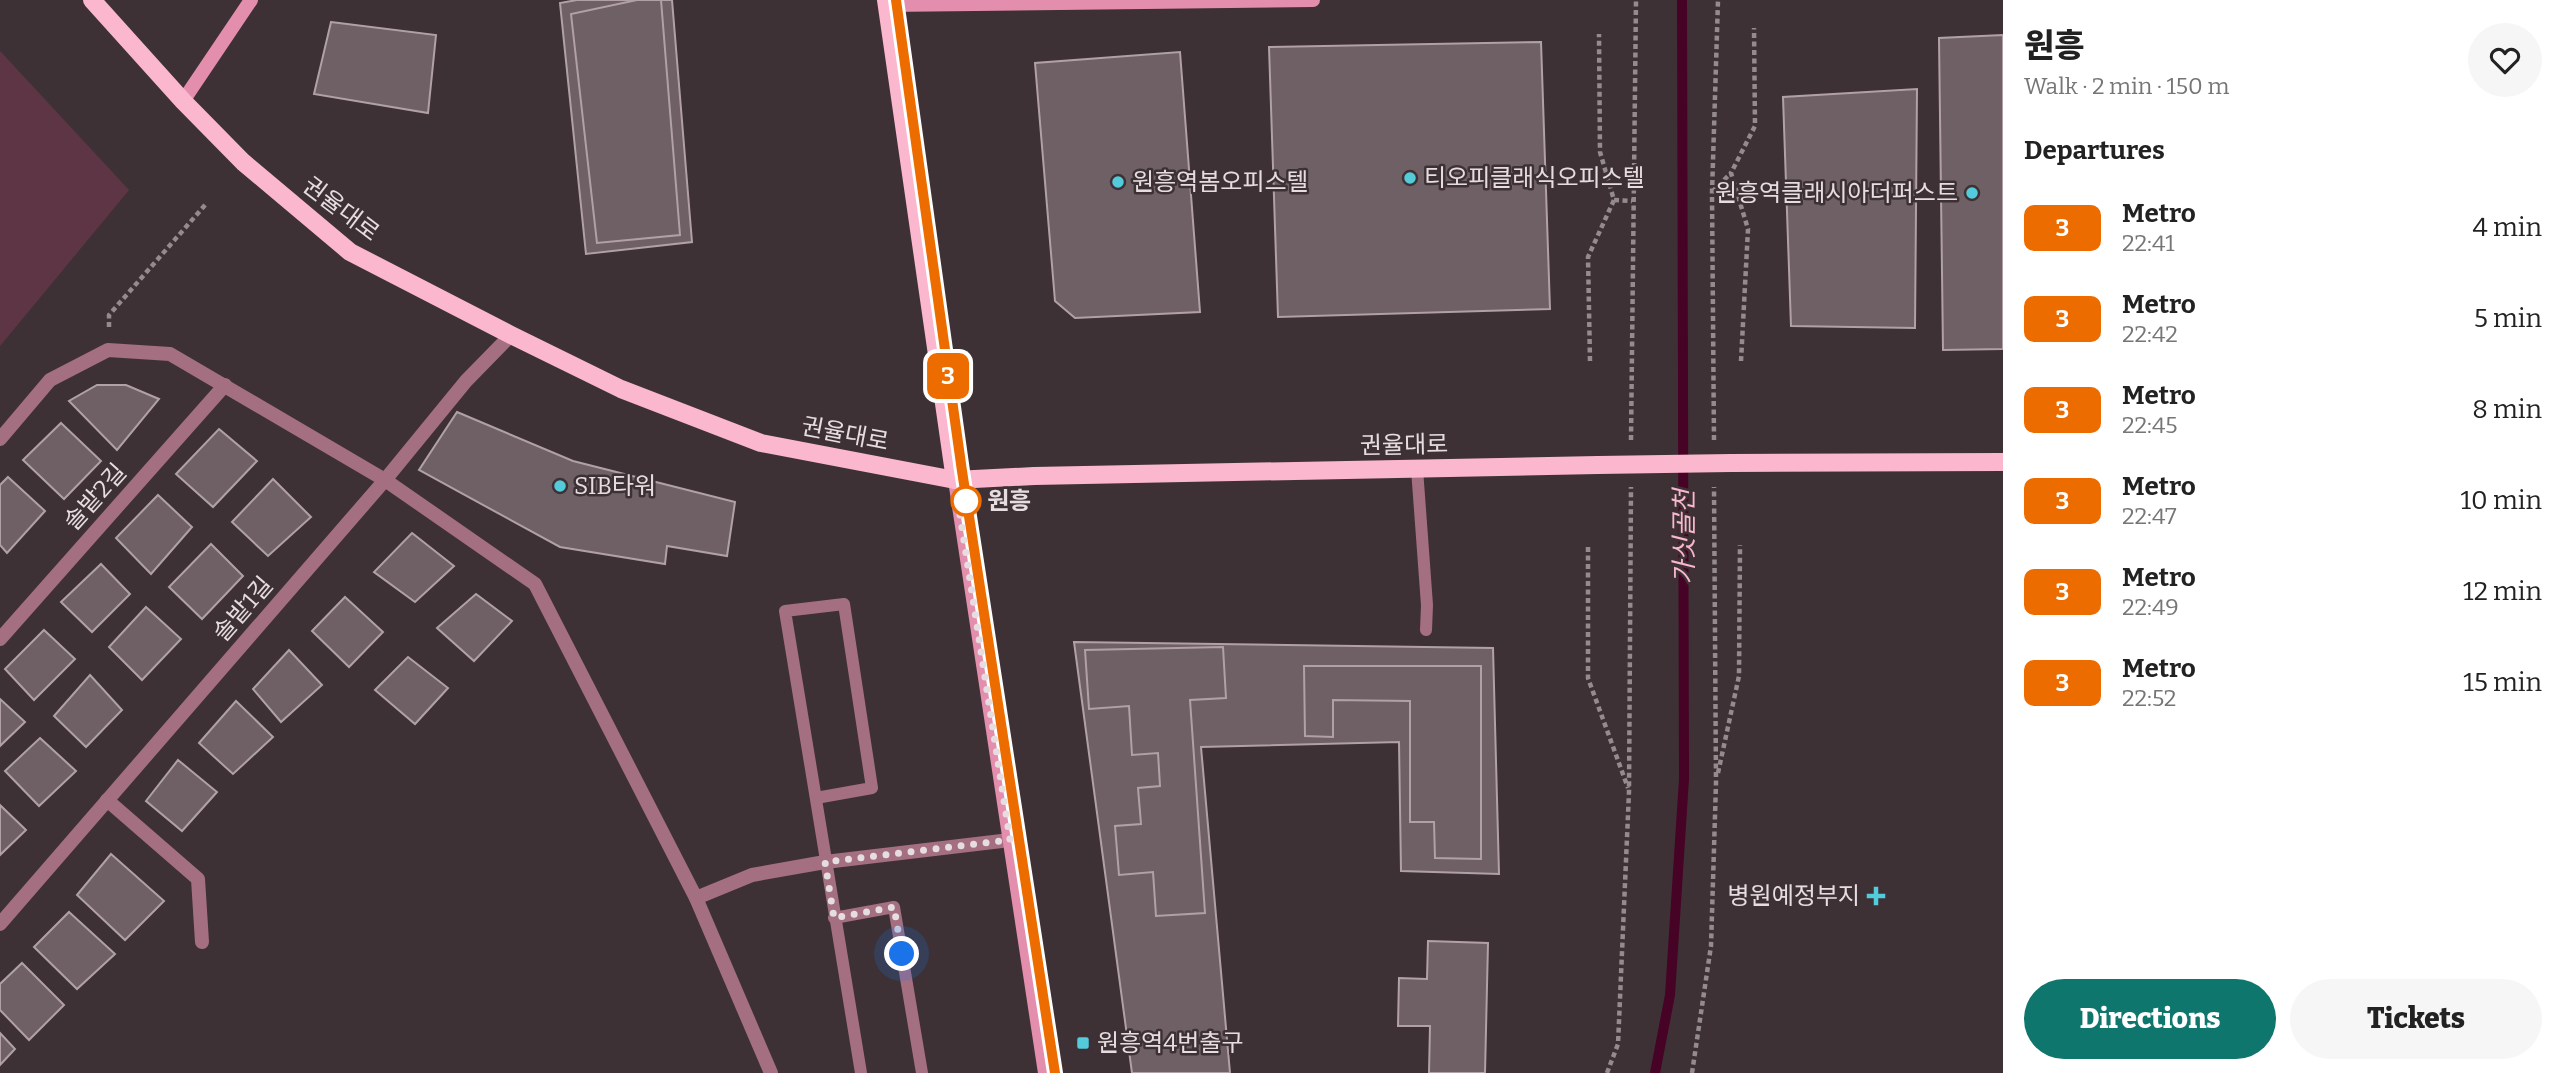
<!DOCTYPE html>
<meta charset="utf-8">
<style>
:root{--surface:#fff;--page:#f6f6f6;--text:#222;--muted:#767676;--accent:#0f766e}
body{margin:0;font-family:Bitter,"Noto Sans KR",serif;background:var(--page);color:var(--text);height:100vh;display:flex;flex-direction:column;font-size:26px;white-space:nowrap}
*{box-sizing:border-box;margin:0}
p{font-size:23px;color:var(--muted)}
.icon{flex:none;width:38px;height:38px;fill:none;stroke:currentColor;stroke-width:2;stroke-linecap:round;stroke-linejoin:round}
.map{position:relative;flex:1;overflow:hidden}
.sheet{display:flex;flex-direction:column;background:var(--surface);width:560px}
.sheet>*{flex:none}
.badge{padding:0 14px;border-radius:10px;font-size:24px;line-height:46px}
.you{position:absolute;width:35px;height:35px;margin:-18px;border:5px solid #fff;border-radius:50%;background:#1a73e8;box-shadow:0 0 0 10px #1a73e833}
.map>.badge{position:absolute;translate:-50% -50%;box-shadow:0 0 0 4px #fff}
h2{padding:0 21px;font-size:26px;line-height:63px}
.round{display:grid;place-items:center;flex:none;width:74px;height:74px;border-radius:37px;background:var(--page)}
.overview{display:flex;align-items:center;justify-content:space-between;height:119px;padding:0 21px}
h1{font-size:33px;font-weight:800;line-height:52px}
.cta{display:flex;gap:14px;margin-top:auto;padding:14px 21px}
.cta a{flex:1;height:80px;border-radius:42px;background:var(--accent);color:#fff;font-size:28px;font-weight:800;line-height:80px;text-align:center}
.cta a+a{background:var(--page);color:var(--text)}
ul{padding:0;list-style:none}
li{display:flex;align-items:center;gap:21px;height:91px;padding:0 21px}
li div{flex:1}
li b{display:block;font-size:26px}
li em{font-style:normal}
li .badge{min-width:77px;font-weight:700;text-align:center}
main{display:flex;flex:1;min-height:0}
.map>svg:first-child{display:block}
</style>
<main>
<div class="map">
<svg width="2003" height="1073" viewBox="0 0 2003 1073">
<rect width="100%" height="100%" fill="#3e3135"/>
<!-- green -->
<polygon fill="#5e3544" points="0,51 129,190 0,346"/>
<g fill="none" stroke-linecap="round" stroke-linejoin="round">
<!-- stream -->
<polyline stroke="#460325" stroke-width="10" points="1655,1073 1670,995 1684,779 1682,0"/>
</g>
<!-- building -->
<g fill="#6e6065" stroke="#b1a1a6" stroke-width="2">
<polygon points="577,0 672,0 692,242 586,254 560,3"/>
<polygon points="637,0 661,0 680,235 597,243 571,14"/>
<polygon points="331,22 436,35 428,113 314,94"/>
<polygon points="2003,35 2003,349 1943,350 1939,38"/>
<polygon points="1541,42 1550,309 1278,317 1269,47"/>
<polygon points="1180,52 1200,312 1075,318 1055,301 1035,63"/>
<polygon points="1917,89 1915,328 1791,326 1783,97"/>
<polygon points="97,385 126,385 159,399 117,450 69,401"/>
<polygon points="457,412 573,461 735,502 727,556 667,546 665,564 560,547 419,470"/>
<polygon points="61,423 101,461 64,499 23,460"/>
<polygon points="219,429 257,461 213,507 176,474"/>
<polygon points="8,477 45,511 7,553 0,545 0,485"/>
<polygon points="273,479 311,517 268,556 232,522"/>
<polygon points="158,495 192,527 151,574 116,538"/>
<polygon points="412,533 454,566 415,602 374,572"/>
<polygon points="211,544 243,576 202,619 169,587"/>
<polygon points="101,564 130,594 92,632 61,602"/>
<polygon points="476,594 512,621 474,661 437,628"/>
<polygon points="345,597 383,632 349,667 312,631"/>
<polygon points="146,607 181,639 142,680 109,647"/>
<polygon points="44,630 75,659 34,700 5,669"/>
<polygon points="1074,642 1493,648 1499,874 1401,871 1399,742 1201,747 1230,1073 1132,1073"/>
<polygon points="1223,647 1226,698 1190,700 1205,913 1156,916 1153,872 1119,875 1115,826 1141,824 1138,788 1160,786 1158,753 1132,755 1129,706 1089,709 1085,650"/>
<polygon points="289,650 322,685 281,722 253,689"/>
<polygon points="408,657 448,688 415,724 375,690"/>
<polygon points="1304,666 1481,666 1481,859 1435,858 1434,822 1410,822 1410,701 1333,700 1333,737 1305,736"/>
<polygon points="90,675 122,710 86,747 54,716"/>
<polygon points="0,699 25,722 0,746"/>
<polygon points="236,701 273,737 233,774 199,743"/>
<polygon points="40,738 76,771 39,806 5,771"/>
<polygon points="178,760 217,792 182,831 146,801"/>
<polygon points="0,805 26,830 0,855"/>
<polygon points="111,854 164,901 125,940 77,895"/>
<polygon points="69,912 115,954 77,989 34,947"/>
<polygon points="1428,941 1488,943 1485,1073 1429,1073 1430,1026 1398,1026 1399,978 1427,979"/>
<polygon points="22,963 64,1005 29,1040 0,1010 0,984"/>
<polygon points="0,1033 15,1049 0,1065"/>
</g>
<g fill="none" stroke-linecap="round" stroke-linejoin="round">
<!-- path -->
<g stroke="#958b8e" stroke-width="4.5" stroke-dasharray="5 3.5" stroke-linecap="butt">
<polyline points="1712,192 1731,173"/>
<polyline points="1614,200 1632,201"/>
<polyline points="109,327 109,315 206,204"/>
<polyline points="1590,361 1588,257 1614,200 1600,152 1599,34"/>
<polyline points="1741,361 1748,229 1731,173 1755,126 1754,28"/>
<polyline points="1631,440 1636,0"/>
<polyline points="1714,440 1712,193 1718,0"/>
<polyline points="1588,547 1588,678 1628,788"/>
<polyline points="1718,773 1739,676 1740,545"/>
<polyline points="1607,1073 1618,1044 1629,792 1631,487"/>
<polyline points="1692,1073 1711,946 1716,783 1714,487"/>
</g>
<!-- lane -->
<g stroke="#a56f82" stroke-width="12">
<polyline points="1417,469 1427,605 1426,630"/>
<polyline points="816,798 872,788 844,604 785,611 861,1073"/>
<polyline points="834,918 894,907 922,1073"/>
</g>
<!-- street -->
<g stroke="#a56f82" stroke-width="14">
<polyline points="0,439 50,380 108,350 170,354 385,480 535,584 696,898 771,1073"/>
<polyline points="0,639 225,385"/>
<polyline points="107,800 198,879 202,942"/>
<polyline points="696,898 752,875 825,862 1010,840"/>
<polyline points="0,924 385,480 466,381 511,335"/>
</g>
<!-- secondary -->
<g stroke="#e48eae" stroke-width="14">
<polyline points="887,5 1313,0"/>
<polyline points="183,101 251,0"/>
<polyline points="955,480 1045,1073"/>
</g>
<!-- primary -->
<g stroke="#fab7ce" stroke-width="18">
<polyline points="92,0 183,101 243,162 350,252 511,335 621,389 761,443 955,480 1034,476 1598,465"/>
<polyline points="886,0 955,480"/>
<polyline points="1731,463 2003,462"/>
</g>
<!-- primary-bridge -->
<polyline stroke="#fab7ce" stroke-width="18" points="1598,465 1731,463"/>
</g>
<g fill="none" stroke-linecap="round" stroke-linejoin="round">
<!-- line casing -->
<g stroke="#fff" stroke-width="16">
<polyline id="line" points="896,0 962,471 1055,1073"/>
</g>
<!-- line -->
<use href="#line" stroke="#ed6c00" stroke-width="10"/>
<!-- walk -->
<polyline stroke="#e6dde0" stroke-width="7" stroke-dasharray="0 12.6" points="902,954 894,907 834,918 825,862 1010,840 958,502 966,501"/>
</g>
<!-- markers -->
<g fill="#53cbda" stroke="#3e3135" stroke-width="2.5">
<circle cx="1410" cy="178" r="7"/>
<circle cx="1118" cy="182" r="7"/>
<circle cx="1972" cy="193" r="7"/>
<circle cx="560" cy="486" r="7"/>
<path d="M1872.5 885.5h7v7h7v7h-7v7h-7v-7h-7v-7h7z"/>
<rect x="1076" y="1036" width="14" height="14" rx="3.5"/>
</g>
<circle fill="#fff" stroke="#ed6c00" stroke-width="3.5" cx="966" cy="501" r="14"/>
<g text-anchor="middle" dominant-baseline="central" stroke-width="5" stroke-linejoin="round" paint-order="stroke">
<!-- poi labels -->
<g font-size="24" fill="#e6dde0" stroke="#3e3135" text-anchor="start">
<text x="1424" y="178">티오피클래식오피스텔</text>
<text x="1132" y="182">원흥역봄오피스텔</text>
<text x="1958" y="193" text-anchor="end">원흥역클래시아더퍼스트</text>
<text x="574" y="486">SIB타워</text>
<text x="1860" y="896" text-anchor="end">병원예정부지</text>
<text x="1097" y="1043">원흥역4번출구</text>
</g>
<!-- street labels -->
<g font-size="24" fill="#e6dde0" stroke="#3e3135">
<text transform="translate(341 209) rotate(37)">권율대로</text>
<text transform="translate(845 434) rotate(11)">권율대로</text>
<text transform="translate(1404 445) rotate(-1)">권율대로</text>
<text transform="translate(95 497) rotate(-48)">솔밭2길</text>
<text transform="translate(243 609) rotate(-49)">솔밭1길</text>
</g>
<!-- stop labels -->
<g font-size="24" font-weight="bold" fill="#e6dde0" stroke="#3e3135" text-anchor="start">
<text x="987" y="501">원흥</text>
</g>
<!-- water labels -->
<g font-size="26" font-style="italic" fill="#f7b7cd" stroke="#3e3135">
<text transform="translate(1684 537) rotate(-90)">가싯골천</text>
</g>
</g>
</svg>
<div class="you" style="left:902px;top:954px"></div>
<b class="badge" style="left:948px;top:376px;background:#ed6c00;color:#fff">3</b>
</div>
<section class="sheet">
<div class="overview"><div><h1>원흥</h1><p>Walk · 2 min · 150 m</p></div><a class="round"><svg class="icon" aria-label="heart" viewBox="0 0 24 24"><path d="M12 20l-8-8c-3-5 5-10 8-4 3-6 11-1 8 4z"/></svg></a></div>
<h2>Departures</h2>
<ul>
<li><span class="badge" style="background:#ed6c00;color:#fff">3</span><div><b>Metro</b><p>22:41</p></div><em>4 min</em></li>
<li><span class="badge" style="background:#ed6c00;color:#fff">3</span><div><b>Metro</b><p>22:42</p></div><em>5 min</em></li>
<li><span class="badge" style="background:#ed6c00;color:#fff">3</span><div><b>Metro</b><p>22:45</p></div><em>8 min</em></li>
<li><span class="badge" style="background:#ed6c00;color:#fff">3</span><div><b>Metro</b><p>22:47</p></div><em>10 min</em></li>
<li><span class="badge" style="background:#ed6c00;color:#fff">3</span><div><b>Metro</b><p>22:49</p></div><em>12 min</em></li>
<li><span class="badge" style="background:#ed6c00;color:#fff">3</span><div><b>Metro</b><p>22:52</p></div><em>15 min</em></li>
</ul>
<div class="cta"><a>Directions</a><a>Tickets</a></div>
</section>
</main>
